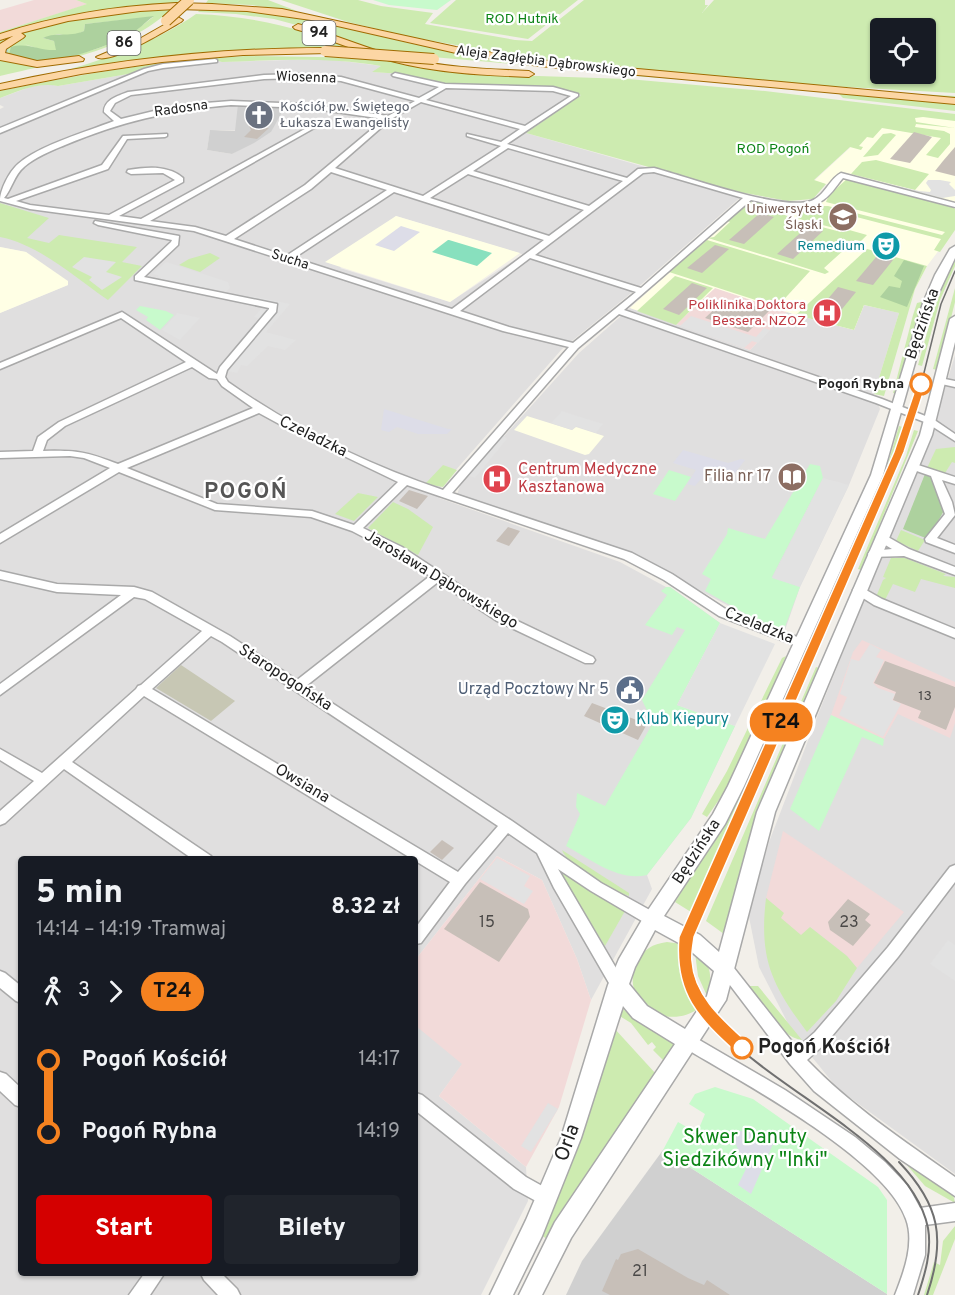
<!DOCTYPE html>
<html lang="pl">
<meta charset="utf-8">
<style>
:root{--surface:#171b24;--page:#20242c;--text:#f1f3f6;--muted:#9ea1a6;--accent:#d40000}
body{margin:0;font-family:Overpass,sans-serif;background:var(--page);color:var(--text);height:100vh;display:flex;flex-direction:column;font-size:22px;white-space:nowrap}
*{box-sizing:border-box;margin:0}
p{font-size:20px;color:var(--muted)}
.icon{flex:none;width:33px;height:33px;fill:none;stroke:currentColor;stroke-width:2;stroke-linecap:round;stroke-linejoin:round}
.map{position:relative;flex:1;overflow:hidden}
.panel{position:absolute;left:18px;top:856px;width:400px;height:420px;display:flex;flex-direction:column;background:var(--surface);border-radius:6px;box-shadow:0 2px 4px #0004}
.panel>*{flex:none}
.badge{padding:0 12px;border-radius:20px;font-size:21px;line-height:39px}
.buttons{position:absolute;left:870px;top:18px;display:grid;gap:12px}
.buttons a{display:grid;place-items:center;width:66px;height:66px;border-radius:6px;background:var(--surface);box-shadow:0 2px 4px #0004;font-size:30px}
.map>.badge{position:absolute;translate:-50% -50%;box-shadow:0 0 0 3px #fff}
.legs{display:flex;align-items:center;gap:9px;height:66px;padding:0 18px;font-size:20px}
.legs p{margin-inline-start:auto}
.overview{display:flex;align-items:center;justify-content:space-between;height:102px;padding:0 18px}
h1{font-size:33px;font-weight:800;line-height:45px}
.action{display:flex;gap:12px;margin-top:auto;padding:12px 18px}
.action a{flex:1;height:69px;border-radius:6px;background:var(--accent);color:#fff;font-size:24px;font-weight:800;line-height:69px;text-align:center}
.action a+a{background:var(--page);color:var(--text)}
ul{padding:0 18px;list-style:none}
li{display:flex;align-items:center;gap:21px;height:72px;font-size:22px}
li i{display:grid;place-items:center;width:9px;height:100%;margin:0 8px;background:currentColor}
li i::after{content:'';width:15px;height:15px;margin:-8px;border:4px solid;border-radius:50%;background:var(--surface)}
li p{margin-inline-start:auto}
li:first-child i{background:linear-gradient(#0000 50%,currentColor 0)}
li:last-child i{background:linear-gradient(currentColor 50%,#0000 0)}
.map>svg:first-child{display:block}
</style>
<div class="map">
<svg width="955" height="1295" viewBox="0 0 955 1295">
<rect width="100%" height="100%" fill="#f2efe9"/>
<!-- residential -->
<g fill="#e0dfdf" fill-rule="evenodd">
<path d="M326,59L382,66L373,72L403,74L446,84L551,87L582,95L526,133L743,195L635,290L562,349L440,488L439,498L620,562L666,587H670L720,623L677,705L735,726L691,818L647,875L652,889L591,1000L577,959L542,880L497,856L416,959V860H21V1274H416V968L491,1025L439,1096L526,1167L528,1201L481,1295H0V313L68,285L26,252L0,247V109L4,107L0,105V98L30,87L48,84L58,86L134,73L167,64L214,60L222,62ZM210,131L221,130L271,132L232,154L207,150ZM396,216L522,254V255L450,302L340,268Z"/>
<polygon points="864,305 899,313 874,394 880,409 849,485 800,587 784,633 759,622 644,561 457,495 460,485 579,353 630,308 750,350 787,312 854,330"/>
<polygon points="955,355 955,1174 838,1089 794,1035 759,967 748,912 769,842 819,712 933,428"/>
</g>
<!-- commercial -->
<g fill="#f2dad9">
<polygon points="34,0 76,0 88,4 0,32 0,10"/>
<polygon points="715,288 787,312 750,350 676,324"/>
<polygon points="862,640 955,682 955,723 950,738 898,714 884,739 831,715 853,652"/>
<polygon points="783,831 904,912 857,968 847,956 810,927 802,936 780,918 783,913 766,898"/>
<polygon points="497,856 542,880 577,959 591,1000 559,1107 526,1167 439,1096 462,1064 416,1026 416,959"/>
</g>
<!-- education -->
<g fill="#ffffe5">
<polygon points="877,110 955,120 955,229 927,266 915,289 907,314 864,305 854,330 796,315 715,288 676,324 630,308 749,201 791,205 820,204 836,187 814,181 879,121"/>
<polygon points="396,216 520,253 450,302 325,262"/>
<polygon points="0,247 26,252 68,281 68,285 0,313"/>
<polygon points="527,416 572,430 576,427 604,436 589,454 585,455 514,430"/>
</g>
<!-- religious -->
<g fill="#d0d0d0">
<polygon points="238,104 286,105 271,132 254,143 232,154 207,150 210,130 235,131"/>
<polygon points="663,1150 887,1294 887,1295 566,1295 582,1261"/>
</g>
<!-- construction -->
<polygon fill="#c7c7b4" points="181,665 235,701 211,721 156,688"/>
<!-- grass -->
<g fill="#cdebb0" fill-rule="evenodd">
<path d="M76,0H179C143,47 55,63 0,76V32L87,4ZM153,17L130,35L99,48L62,59L24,44L45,51L57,50L54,41L43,38L59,34L71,37L84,31L85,24Z"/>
<polygon points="208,0 268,0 297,11 251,5 206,3"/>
<path d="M281,0H358L381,6L433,13L425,24L515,40L532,41L584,0H705V5H708L702,13L714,0H955V93L810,85L557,63L411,37L348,22ZM880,28H926V74H880Z"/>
<polygon points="456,0 578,0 528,39 430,23"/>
<path d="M203,6C294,10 379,39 467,55C581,75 697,80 812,90L375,52L304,27L274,19L236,14L198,12Z"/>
<path d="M196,14C256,16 304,30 360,50L282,49L194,53L68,70C113,56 158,41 196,14Z"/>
<path d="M246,56L381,58L507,75L628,79L765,91L955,114V121L923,117L915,118L916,122L955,128L916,124L915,127L944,131L950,134V144L938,158L926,155L941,138L882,128L873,138L867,137L859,146L863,147L861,150L850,147L814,180L826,184L813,199L788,201L739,192L526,133L581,95L551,87L446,84L403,74L372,72L381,66C327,57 276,60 222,62L214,60L167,64L134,73L58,86C38,82 19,91 0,98V91C82,74 162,60 246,56Z"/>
<polygon points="848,90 955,96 955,111 843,98 839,94"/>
<polygon points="891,133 896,135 878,155 863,157 883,134"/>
<polygon points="876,160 929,174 915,190 851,174 862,162"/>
<polygon points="847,179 948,204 955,209 955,230 940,252 934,250 941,239 845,214 835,226 867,235 861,241 855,240 824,268 829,272 825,274 708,238 714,237 730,222 727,221 750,202 762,203 764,209 788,216 787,218 841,232 842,230 799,219 796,216 809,206 828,206 942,235 945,232 826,202 829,195"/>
<path d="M0,203L49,218L27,238L49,243L59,235L137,247L122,262L142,266L108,300C74,277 40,245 0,237Z"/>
<polygon points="707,240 810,271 777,307 669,272"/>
<polygon points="867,249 927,266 915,289 884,396 874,394 899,313 864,305 854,330 796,315"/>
<polygon points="210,253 220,258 200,272 179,265 189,259"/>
<polygon points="953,261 955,261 955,266 940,300 922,366 918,365 939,290"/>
<polygon points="675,276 713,288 676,325 637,311"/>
<polygon points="955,288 955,302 938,370 933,369"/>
<polygon points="925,301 915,324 896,394 893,393 913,315 917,303"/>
<polygon points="899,426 906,428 846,565 843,564 887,467"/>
<polygon points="914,430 918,431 861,570 858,569 906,456"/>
<polygon points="955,447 955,463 952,462 945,473 927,468 936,449"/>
<polygon points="443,465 457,470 443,487 425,484"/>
<polygon points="358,493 378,497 354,521 335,514"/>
<polygon points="393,502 408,509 433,527 418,555 368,528"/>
<polygon points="901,530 925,540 918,551 896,541"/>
<polygon points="891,558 905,558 946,574 943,576 955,577 955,588 921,579 915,592 893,584 884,602 876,597 883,580 886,578 883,577"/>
<polygon points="786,656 747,746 723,794 707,817 702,814 727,771 782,658"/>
<polygon points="800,661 802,662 691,912 675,902 731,813"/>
<path d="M816,667L819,668C779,757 746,839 724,934L706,921Z"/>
<path d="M562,850L629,893V896C613,891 567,866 562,850Z"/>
<polygon points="555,866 625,911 605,946"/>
<path d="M766,898L784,913L781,918L801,935L810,927L847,956L857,968L836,1001L807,1032C771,984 759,958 766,898Z"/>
<path d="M667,942L682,944C678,967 686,989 699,1008C666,1033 618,1001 637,962C644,949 652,944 667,942Z"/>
<path d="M695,953C713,963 712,979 707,996L698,976Z"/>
<path d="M749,986H758L802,1040C779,1037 762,1004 749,986Z"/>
<polygon points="621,1008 674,1043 675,1046 664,1061 653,1050 656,1047 652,1042 648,1045 631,1023 618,1015"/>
<path d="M614,1028L656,1074L571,1199L547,1239L541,1235C570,1167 594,1099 614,1028Z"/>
<polygon points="907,1162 953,1194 955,1203 925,1186 906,1164"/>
<polygon points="955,1226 955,1239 933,1295 924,1295 934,1262 940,1265 943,1241"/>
</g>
<!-- forest -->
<g fill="#add19e">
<path d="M154,16C145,22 139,30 129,35C103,48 34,75 9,54L11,47C27,42 40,51 56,50L54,41L43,38C58,31 67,38 84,31L85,24Z"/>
<polygon points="904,260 924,266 907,307 880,297 889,286 900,288 902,281 894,276"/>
<polygon points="925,474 933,477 946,507 928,539 903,529"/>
</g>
<!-- park -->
<g fill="#c8facc">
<polygon points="373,0 451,0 437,10 389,5"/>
<polygon points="140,306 166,311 174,315 160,330 146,320 148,317 136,310"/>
<polygon points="810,464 820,466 823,478 772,577 800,587 783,632 760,622 705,591 711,579 702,574 727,534 728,528 765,539"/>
<polygon points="669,470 691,477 675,501 653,494"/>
<path d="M666,587H670L720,623L677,705L735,726L691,818L647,875C619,882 590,859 566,846L580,814L576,807L577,793L605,806L653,723L642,700L685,630L677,627L672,635L645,625L667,595L661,591Z"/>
<polygon points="831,715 884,739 883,746 862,737 819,831 790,809"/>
<polygon points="715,1087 753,1099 878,1187 887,1200 887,1294 663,1150 678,1122 697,1133 705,1114 689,1104 695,1094"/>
</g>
<!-- pitch -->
<polygon fill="#88e0be" points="448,240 449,240 492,253 477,266 432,252"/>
<!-- parking -->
<g fill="#e2e2e2">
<polygon points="859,177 919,191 930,192 931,190 926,183 928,180 940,180 951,182 949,184 955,190 955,196 942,198"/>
<polygon points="84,257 116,262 106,272 122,277 102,290 89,280 92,277 72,267"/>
<polygon points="166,262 228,282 230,288 226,292 159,279 158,275 152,274"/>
<polygon points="251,296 290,304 266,332 296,340 285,350 268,346 247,366 241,365 237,373 227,371 266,321 254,317 262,308 244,304"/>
<polygon points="177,313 200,318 180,340 162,330"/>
<polygon points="691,316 756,337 764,328 770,330 758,343 752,341 744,348 680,326"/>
<polygon points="562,411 574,415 603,424 596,433 576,426 572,430 551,423"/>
<polygon points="502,434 507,439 475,478 467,475"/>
<polygon points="823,478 849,485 800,587 772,578"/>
<polygon points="720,623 775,644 735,726 677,705"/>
<polygon points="870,644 881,650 876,657 884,660 873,683 878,688 895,694 892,700 901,704 883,737 839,715 847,697 840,694 851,659 859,661"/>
<polygon points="497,858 530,876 524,886 533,891 524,904 480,879"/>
<polygon points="948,940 955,945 955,981 930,964"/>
<polygon points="548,1103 558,1109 531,1152 521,1146"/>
</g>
<!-- plaza -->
<g fill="#dddde8">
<polygon points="401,226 420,232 394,251 375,245"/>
<polygon points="384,409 448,429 452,429 447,434 418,434 397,427 389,432 381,430"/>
<polygon points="683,450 728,463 741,459 745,460 735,473 700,480 695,486 687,484 696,470 673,463"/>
<polygon points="730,1130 777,1135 751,1194 738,1185 746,1169"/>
</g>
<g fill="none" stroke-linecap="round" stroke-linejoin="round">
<!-- stream -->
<polyline stroke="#aad3df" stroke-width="2" points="7,50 6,53 10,56"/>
</g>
<!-- building -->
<g fill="#c7bfb8">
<polygon points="248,124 268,127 266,128 269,128 257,139 244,137 251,130"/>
<polygon points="914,132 932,137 910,163 890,159"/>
<polygon points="955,147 955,176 935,171 943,161"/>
<polygon points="760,213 774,217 744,244 729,240"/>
<polygon points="808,226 823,231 793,259 777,254"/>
<polygon points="715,245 729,249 702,273 687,268"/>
<polygon points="877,256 893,260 873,285 856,281"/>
<polygon points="692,283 707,288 679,315 663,309"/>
<polygon points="838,287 856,292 833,320 815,314"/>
<polygon points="739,301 769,311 748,332 705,318 721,303 733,306"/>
<polygon points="409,490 428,496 417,509 399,501"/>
<polygon points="508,527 520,531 509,546 496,541"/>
<polygon points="885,661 955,687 955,707 946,730 918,718 921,711 893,700 896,692 874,683"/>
<polygon points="592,703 647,724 638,740 584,716"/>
<polygon points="442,840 454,848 442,860 430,852"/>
<polygon points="480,882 528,909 530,917 499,962 444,929"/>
<polygon points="848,899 870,914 865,920 871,925 853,946 830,930 828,922"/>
<polygon points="638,1249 688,1278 704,1285 707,1280 730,1295 610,1295 602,1291 616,1259 618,1260 621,1254"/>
</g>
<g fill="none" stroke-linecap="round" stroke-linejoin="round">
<!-- minor casing -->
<g stroke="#a9a9a9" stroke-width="3">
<g id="minor">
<polygon points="215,59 217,60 217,62 163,68 148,71 0,133 0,128 144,69 163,64"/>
<path d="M395,73L445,84L553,87L578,94V96L507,144L627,178L638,169L654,168C688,177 781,211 811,201C825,196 829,179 841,173L955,203V207L843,178C836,186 830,197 820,202C801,214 771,204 751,200L624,310L882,399L933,419L955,434V441L927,423L876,403L619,314L578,348L452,493L632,553L672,574L727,610L805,640L807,643L805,646H797L719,616L664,580L624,559L407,485L363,528L402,547L505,615L593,657L595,660L593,663H585L497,621L438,582L306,686L512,821L601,883L657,914L659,919L657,924L652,925L647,924L591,891L558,869L623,980L626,985L623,990L618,992L613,990L554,888L537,853L508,833L465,884L421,943L416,944V927L450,882L144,696L72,762L211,856L213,860H194L64,769L5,823L0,825V811L34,781L0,760V749L42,773L136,689L138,686L141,685L202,631L145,599L134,597L0,695V684L121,595L57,592L0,579V571L57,584L134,587L152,592L230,636L297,680L430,576L394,553L352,531L311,517L215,510L119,472L0,543V534L110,468L84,458L70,456L0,458V452L33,451L38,437L59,422L186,362L121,318L0,369V363L122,312L217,374L220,367L269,309V308L135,280V276L171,242L172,240L98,225L94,223L95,221L179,236L178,245L144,277L277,304L276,312L227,370L225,377L228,382C293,428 368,465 443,490L569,347L503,331L194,231L30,209L0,201C0,190 9,172 18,164C38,146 88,131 114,121L104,112C104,100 117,96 128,92L264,75L300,74L341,77L419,98L439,87L393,76L392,75ZM300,78L341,81L415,101L388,116L308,104L231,101L193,104L154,111L121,119L110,111L115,103L131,95L264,79ZM446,88L553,91L571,96L525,126L426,100ZM421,102L520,129L501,142L467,134V136L501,146L423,196L335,168L391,119ZM231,105L308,108L384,119L305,185L226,236L195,227L150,221L316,127V125H312L141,219L119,216L183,182V178C168,165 147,167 128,170L127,172L131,174L163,173L175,180L109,215L30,205L16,201L108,169L127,139L165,137L167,136V134L123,136L102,165L8,199L4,198C12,189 14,175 24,167C35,157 51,151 65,145C120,122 170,110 231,105ZM508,148L623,181L589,206L473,171ZM331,172L387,190L286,256L234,239L311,189ZM654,172L743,198L641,288L535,255L643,173ZM468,174L584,210L549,236L430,198ZM394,192L544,240L452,309L294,258ZM530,258L636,292L573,343L509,327L460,311ZM192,367L209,378L217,379L222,386L253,408L118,464C87,452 77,450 43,451L47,440L65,426ZM259,413L292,431L398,482L354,525L312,511L217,504L127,468ZM211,636L222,642L498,826L458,872L152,689Z"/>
<polygon points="940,378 955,381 955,387 937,383 935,381"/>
<polygon points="912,463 955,477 955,484 942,480 952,502 955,515 937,538 955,545 955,553 926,542 925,539 945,514 931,476 908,468 907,466"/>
<polygon points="881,533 909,549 955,567 955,575 904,556 870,557 868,554 870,551 892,549 877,540 876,537"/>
<polygon points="859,586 882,599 955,629 955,638 874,605 855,593 853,590 855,587"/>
<path d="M955,865V882L898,957L827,1042L807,1060C850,1105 904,1141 955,1177V1196L900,1159L814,1091L790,1064L717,968L720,963L725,961L730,963L797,1048L815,1032L888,947L950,867Z"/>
<polygon points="0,971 5,973 21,986 21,1003 16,1001 0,988"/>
<path d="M689,1034L785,1090L855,1137L885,1162L908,1186L920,1208L955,1203V1221L925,1225V1255L913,1295H895C904,1272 915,1243 906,1219C885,1158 740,1081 683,1047L681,1042L683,1037Z"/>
<polygon points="0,1072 6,1074 21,1088 21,1107 15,1105 0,1091"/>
<polygon points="416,1093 422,1095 526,1177 553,1192 556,1198 553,1204 547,1207 514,1189 416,1111"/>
<polygon points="144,1274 164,1274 150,1295 129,1295"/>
<polygon points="201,1274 222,1274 237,1289 240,1295 218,1295 204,1280"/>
</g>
</g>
<!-- tertiary casing -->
<g stroke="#a9a9a9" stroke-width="3">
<path id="tertiary" d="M955,246V258L934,303L924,331L883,475L744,786L725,824L664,916L700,935L719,952L757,812L920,435L950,319L955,316V342L932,435L775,812L726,1000L571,1238L542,1295H519L555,1222L675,1044L633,1018L623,1006L581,1138L542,1236L513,1295H490L526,1220L561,1138L608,985L619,959L646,913L713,814L728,786L871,475L923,303L935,275L950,249ZM655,930L686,947L714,971L707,996L685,1029L647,1006L629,984L635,967Z"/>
</g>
<!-- primary casing -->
<g stroke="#a06b00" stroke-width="2">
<g id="primary">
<path d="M176,3L212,4L282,9L456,47L539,60L955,98V104L539,66L456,53L311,20L247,11L176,9L140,11L68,21L21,33L25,36L23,38L6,49L5,53L37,61L79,56L84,59L83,61L37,67L0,60V44L13,36L0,40V34C58,15 115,6 176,3Z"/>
<path d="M178,17L183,20L181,22C167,30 108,66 96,57L141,38Z"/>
<path d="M298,24C331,33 362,47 395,56C439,67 484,69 529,71L534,74L529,77C483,75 436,73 391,61C358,52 327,38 295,29L293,27Z"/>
<path d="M325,48L329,49V53L243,55L162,62L81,74L0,90V84C108,60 215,48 325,48Z"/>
</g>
</g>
<!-- minor -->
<use href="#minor" fill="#fff" fill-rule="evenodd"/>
<!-- tertiary -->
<use href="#tertiary" fill="#fff" fill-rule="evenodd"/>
<!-- primary -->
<use href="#primary" fill="#fcd6a4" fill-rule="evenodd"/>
<!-- tram-far1 -->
<polyline stroke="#707070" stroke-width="1.5" points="700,904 899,452 917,401 941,304 955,271"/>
<!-- tram -->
<g stroke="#707070" stroke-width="2">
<path d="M701,903C693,919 685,936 684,954C681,1064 907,1120 928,1228C932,1251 925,1274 918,1295"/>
<path d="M899,1162C940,1205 946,1239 927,1295"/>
</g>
<!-- primary-bridge casing -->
<g stroke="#a06b00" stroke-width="12" stroke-linecap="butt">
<g id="primary-bridge">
<polyline points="166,21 189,0"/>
<polyline points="325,51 434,59"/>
</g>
</g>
<!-- primary-bridge -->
<use href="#primary-bridge" stroke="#fcd6a4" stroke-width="10"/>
</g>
<!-- line-1 -->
<path fill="#f58220" stroke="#fff" stroke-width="1.5" d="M921,381L926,384L904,452L694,937C693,945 691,954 692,961C694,996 724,1021 748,1043L750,1048L748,1053L742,1055L737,1053C698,1018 674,993 679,937L894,452L917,384Z"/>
<!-- icons -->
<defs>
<g id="church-disc" transform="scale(1.5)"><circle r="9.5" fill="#6b7280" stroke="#fff"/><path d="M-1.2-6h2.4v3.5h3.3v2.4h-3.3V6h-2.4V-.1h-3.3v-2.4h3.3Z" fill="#fff"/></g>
<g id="university-disc" transform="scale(1.5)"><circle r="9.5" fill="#8d6e63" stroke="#fff"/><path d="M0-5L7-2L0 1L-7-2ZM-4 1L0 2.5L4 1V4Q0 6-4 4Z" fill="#fff"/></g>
<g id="theatre-disc" transform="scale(1.5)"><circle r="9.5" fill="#0f9aa8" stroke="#fff"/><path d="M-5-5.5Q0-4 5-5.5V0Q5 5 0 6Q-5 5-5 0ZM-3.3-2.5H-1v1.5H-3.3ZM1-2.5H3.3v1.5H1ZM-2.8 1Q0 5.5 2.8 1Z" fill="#fff"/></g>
<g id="hospital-disc" transform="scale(1.5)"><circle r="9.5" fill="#e0444e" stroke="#fff"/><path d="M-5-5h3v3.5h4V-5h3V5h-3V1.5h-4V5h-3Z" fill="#fff"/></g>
<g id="library-disc" transform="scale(1.5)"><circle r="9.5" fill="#8d6e63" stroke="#fff"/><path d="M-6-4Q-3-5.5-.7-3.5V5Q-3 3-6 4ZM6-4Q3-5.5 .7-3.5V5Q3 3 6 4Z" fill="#fff"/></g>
<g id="civic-disc" transform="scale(1.5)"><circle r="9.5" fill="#5c6f8a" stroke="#fff"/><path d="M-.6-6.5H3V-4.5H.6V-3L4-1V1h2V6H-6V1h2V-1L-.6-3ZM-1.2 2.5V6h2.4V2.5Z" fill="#fff"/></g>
</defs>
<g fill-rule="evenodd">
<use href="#church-disc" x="259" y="115"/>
<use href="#university-disc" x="843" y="217"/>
<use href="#theatre-disc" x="886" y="246"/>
<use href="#hospital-disc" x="827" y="313"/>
<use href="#library-disc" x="792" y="477"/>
<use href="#hospital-disc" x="497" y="479"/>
<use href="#civic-disc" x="630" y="690"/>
<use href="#theatre-disc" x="615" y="720"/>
</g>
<!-- markers -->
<g fill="#fff" stroke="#f58220" stroke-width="3">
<circle cx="921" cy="384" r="10"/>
<circle cx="742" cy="1048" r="10"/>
</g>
<g text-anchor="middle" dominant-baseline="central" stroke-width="4.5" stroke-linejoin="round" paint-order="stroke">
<!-- far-park labels -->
<g font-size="14" fill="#0c8416" stroke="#fff">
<text x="522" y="19">ROD Hutnik</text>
<text x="773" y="149">ROD Pogoń</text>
</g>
<!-- far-street labels -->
<g font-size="14" fill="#222" stroke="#fff">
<text transform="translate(546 62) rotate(7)">Aleja Zagłębia Dąbrowskiego</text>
<text transform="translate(306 78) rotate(2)">Wiosenna</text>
<text transform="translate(181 109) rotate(-8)">Radosna</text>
<text transform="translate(290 260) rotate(18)">Sucha</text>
</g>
<!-- far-worship labels -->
<g font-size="14" fill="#5b616d" stroke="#fff" text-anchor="start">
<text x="280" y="107">Kościół pw. Świętego<tspan x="280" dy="16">Łukasza Ewangelisty</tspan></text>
</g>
<!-- far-education labels -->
<g font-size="14" fill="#785e54" stroke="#fff" text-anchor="end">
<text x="822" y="209">Uniwersytet<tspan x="822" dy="16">Śląski</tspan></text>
</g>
<!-- far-culture labels -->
<g font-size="14" fill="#0d838f" stroke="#fff" text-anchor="end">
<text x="865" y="246">Remedium</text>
</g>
<!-- far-health labels -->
<g font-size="14" fill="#be3a42" stroke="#fff" text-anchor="end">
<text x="806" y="305">Poliklinika Doktora<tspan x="806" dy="16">Bessera. NZOZ</tspan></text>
</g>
<!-- far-stop labels -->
<g font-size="14" font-weight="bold" fill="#222" stroke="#fff" text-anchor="end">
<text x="904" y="384">Pogoń Rybna</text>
</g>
<!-- number labels -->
<g font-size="14" fill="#4b4948">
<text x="925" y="696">13</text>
</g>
<!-- shield labels -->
<g fill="#fff" stroke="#646464" stroke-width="1.5">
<rect x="302.5" y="21" width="33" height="24" rx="4.5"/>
<rect x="107.5" y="31" width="33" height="24" rx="4.5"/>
</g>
<g font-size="15" font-weight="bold" fill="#222">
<text x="319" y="33">94</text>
<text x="124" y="43">86</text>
</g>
<!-- street labels -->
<g font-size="16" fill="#222" stroke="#fff">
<text transform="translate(923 324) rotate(-71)">Będzińska</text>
<text transform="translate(313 437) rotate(26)">Czeladzka</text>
<text transform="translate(441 580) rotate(31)">Jarosława Dąbrowskiego</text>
<text transform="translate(759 626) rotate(22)">Czeladzka</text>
<text transform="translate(285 678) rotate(33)">Staropogońska</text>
<text transform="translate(302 784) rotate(31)">Owsiana</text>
<text transform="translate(697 852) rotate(-57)">Będzińska</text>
</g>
<!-- health labels -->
<g font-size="16" fill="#be3a42" stroke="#fff" text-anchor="start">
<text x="518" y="470">Centrum Medyczne<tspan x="518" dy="18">Kasztanowa</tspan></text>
</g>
<!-- education labels -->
<g font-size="16" fill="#785e54" stroke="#fff" text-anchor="end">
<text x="771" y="477">Filia nr 17</text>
</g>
<!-- service labels -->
<g font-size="16" fill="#4e5e75" stroke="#fff" text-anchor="end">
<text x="609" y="690">Urząd Pocztowy Nr 5</text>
</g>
<!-- culture labels -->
<g font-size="16" fill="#0d838f" stroke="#fff" text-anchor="start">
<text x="636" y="720">Klub Kiepury</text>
</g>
<!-- near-number labels -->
<g font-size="16" fill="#4b4948">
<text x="487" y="923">15</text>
<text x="849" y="923">23</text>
<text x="640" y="1272">21</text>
</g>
<!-- near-stop labels -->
<g font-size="20" font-weight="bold" fill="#222" stroke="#fff" text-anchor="start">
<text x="758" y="1048">Pogoń Kościół</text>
</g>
<!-- near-park labels -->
<g font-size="20" fill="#0c8416" stroke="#fff">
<text x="745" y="1138">Skwer Danuty<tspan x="745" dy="23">Siedzikówny "Inki"</tspan></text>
</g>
<!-- near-street labels -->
<g font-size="20" fill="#222" stroke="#fff">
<text transform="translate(568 1143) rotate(-70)">Orla</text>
</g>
<!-- district labels -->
<g font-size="22" font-weight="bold" letter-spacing="1.5" fill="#555" stroke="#fff">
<text x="246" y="492">POGOŃ</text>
</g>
</g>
</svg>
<div class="buttons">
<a><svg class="icon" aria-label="locate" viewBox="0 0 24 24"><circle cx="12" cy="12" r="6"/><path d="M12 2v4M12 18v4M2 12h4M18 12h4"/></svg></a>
</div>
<b class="badge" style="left:781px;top:722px;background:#f58220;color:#111">T24</b>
<section class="panel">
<div class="overview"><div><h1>5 min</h1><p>14:14 – 14:19 · Tramwaj</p></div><b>8.32 zł</b></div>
<div class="legs"><svg class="icon" aria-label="walk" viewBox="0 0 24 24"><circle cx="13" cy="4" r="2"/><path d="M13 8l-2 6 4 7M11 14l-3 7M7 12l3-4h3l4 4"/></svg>3<svg class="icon" aria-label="forward" viewBox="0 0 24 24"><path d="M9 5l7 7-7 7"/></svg><b class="badge" style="background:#f58220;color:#111">T24</b></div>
<ul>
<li><i style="color:#f58220"></i><b>Pogoń Kościół</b><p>14:17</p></li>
<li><i style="color:#f58220"></i><b>Pogoń Rybna</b><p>14:19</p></li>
</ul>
<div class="action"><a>Start</a><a>Bilety</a></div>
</section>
</div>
